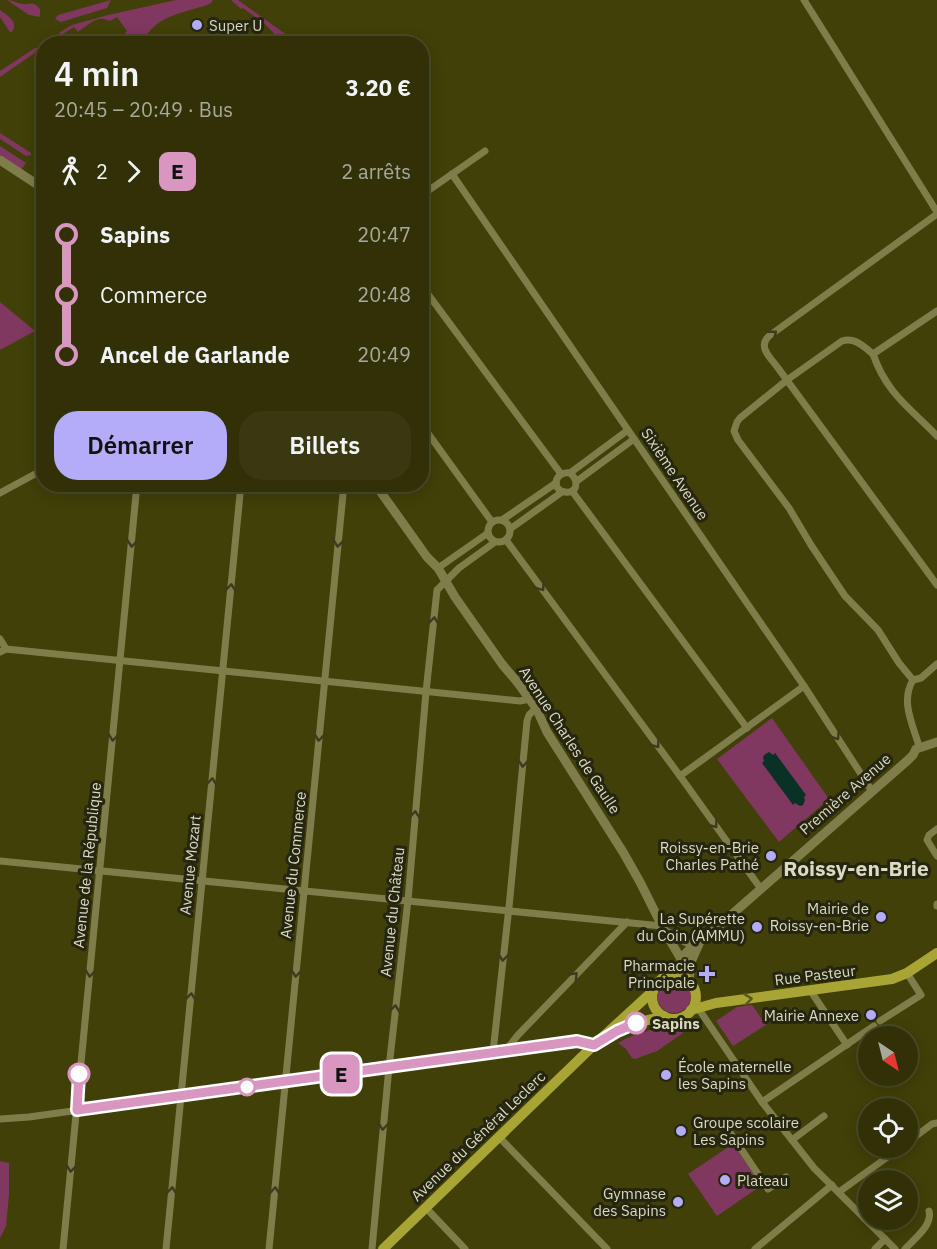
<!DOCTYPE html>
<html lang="fr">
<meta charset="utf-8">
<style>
:root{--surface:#313007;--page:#393811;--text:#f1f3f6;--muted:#a8a99b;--line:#4c4b28;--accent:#b4acf9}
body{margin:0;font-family:"IBM Plex Sans",sans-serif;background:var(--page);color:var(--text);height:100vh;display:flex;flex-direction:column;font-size:22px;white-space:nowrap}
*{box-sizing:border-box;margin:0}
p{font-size:20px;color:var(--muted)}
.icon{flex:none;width:33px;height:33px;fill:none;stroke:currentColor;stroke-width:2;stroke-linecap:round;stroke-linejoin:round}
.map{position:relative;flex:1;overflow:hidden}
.details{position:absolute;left:36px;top:36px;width:393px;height:456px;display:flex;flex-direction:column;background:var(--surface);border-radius:24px;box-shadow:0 3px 15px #0003,0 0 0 2px var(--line)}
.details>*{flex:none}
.badge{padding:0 12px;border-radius:9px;font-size:21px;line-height:39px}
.needle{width:39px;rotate:145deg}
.tools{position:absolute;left:858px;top:1026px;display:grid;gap:12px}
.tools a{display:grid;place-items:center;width:60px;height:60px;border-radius:50%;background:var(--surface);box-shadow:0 3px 15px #0003,0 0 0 2px var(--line);font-size:30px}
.map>.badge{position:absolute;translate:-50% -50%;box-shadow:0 0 0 3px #fff}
.legs{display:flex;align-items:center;gap:9px;height:66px;padding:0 18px;font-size:20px}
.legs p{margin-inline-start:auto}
.head{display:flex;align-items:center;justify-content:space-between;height:102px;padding:0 18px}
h1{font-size:33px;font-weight:600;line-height:45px}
.primary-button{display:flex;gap:12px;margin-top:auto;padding:12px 18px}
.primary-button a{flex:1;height:69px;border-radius:24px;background:var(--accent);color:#111;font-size:24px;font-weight:600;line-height:69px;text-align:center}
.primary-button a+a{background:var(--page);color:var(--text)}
ul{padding:0 18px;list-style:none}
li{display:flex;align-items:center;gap:21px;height:60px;font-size:22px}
li i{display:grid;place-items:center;width:9px;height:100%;margin:0 8px;background:currentColor}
li i::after{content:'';width:15px;height:15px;margin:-8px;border:4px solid;border-radius:50%;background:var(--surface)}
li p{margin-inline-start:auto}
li:first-child i{background:linear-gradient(#0000 50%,currentColor 0)}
li:last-child i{background:linear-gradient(currentColor 50%,#0000 0)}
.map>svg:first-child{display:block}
</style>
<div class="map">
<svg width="937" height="1249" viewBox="0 0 937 1249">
<rect width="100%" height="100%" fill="#414009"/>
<!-- green -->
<g fill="#803760">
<path d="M7,0C13,0 16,3 22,4C32,5 32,0 40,9V17L29,15Z"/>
<polygon points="111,0 107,8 61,22 55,19 58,15"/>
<path d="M176,0H213L211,3L207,5C180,14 156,15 142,43H129L130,42L125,33L127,31L117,17L110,21C98,14 88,25 78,32L74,27L63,34L67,40L61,43H57L60,32L72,25L108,15Z"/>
<polygon points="231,0 238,0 298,43 283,43 265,24 243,8 241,9"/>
<path d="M0,10C8,16 19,22 12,32H10L0,17Z"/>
<polygon points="35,48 43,49 43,55 39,50 0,77 0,71"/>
<polygon points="0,133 31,153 31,155 26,156 0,139"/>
<polygon points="0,146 26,163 21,170 0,155"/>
<polygon points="0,302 35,331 0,350"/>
<polygon points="772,718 829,799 779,842 717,759"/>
<circle cx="674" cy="996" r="17"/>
<polygon points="752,1005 766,1025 733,1046 716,1021 737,1007"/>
<path d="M678,1024L683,1033L657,1051L635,1059L632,1058L625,1048L618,1043C636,1032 658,1028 678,1024Z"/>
<polygon points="733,1144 762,1185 717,1216 688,1174"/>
<polygon points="0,1161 9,1163 9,1194 6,1226 0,1238"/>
</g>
<!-- water -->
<polygon fill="#0a3125" points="769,752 773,755 775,753 806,795 804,797 805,800 803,805 800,806 795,803 793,805 762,763 764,761 763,758 764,755"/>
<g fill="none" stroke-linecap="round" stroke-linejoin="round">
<!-- street -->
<g stroke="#7f7e4b" stroke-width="7">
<polyline points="804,0 937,212"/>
<polyline points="452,174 804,686 872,791"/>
<polyline points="422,195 485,151"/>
<path d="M937,214L769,336C757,347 771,358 778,368L937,585"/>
<polyline points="422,286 561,474"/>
<path d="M937,311L873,354C887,394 909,407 937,436"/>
<path d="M873,354C863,346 855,337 842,341L787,380L740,418L737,422L734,431L738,440L789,508L811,545L845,596L878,630L899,663L913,680"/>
<polyline points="422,425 492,522"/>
<path d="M570,473C579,480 578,494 565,492C551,490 554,471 570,473L628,430"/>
<polyline points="577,481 634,439"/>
<polyline points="572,491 747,728"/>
<polyline points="0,493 35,474"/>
<circle cx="499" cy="531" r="11"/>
<polyline points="502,520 556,483"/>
<polyline points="510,529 562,492"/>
<polyline points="506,540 680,776 761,889"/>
<polyline points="438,568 488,533"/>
<polyline points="0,639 6,649"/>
<polyline points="0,652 6,649 520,701 530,699"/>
<path d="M919,746C913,725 900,701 913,680L921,678L937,664"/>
<polyline points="680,776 804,686"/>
<polyline points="937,829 929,835 927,840 937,856"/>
<polyline points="0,861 662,926"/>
<polyline points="937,904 937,906"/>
<polyline points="810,990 847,1045"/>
<polyline points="698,1008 762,1102 814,1168 895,1249"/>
<polyline points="880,1021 921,995 907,973"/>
<polyline points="506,1050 518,1035 627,922"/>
<polyline points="493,1052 509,907 527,721 529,715 536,708"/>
<polyline points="762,1102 874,1026"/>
<polyline points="0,1119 29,1117 577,1041 594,1045"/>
<polyline points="731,1134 768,1189 786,1177"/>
<polyline points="499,1137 607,1249"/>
<polyline points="792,1140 824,1116"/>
<polyline points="908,1142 932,1124 937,1123"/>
<polyline points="839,1192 900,1148"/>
<polyline points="426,1208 465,1249"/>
<polyline points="63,1249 137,484"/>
<polyline points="166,1249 241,484"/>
<polyline points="269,1249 344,484"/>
<polyline points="372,1249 389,1067 408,900 426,692 437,590 459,568 495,542"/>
<polyline points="755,1249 832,1185"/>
<polyline points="875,1249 885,1239"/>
<path d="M905,1249C914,1239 933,1225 929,1211"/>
</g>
<!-- secondary -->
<g stroke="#7f7e4b" stroke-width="9">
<polyline points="0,160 44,189"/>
<polyline points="375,484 427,557 438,568 455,597 502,664 518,683 536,708 547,732 623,852 640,882 665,932 681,959"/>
<polyline points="666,932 689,943 697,942"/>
<polyline points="674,975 684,955 692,947 706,937 908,760 913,755 916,749 937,742"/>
<polyline points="689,982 691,962 699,944"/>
</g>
<!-- primary -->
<g stroke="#a8a535" stroke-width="10">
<circle cx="674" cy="997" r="22"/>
<polyline points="691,1010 716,1003 892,979 907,973 937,953"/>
<polyline points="612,1034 636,1023 664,1016"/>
<polyline points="383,1249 594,1045 653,991"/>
</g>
</g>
<!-- one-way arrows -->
<defs><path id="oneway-chevron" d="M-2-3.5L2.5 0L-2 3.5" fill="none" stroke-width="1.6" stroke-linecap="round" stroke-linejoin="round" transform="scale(1.5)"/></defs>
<g stroke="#3c3b1f">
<use href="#oneway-chevron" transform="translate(773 334) rotate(-38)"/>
<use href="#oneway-chevron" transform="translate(132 543) rotate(95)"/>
<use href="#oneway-chevron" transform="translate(338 543) rotate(96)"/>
<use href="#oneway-chevron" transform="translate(541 587) rotate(54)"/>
<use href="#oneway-chevron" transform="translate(231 588) rotate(-84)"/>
<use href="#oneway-chevron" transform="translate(434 621) rotate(-84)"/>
<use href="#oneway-chevron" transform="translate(836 736) rotate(57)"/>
<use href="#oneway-chevron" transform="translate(113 737) rotate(96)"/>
<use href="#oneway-chevron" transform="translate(319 737) rotate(96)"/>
<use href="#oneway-chevron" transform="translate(656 744) rotate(54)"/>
<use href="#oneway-chevron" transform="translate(523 763) rotate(95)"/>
<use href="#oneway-chevron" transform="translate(212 782) rotate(-84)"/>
<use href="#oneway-chevron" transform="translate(415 815) rotate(-85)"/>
<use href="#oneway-chevron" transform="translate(714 824) rotate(54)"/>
<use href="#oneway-chevron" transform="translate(503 957) rotate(96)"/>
<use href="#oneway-chevron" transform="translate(90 973) rotate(96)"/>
<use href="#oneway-chevron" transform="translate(296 973) rotate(96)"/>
<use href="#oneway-chevron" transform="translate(574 976) rotate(-46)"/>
<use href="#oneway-chevron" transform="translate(191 997) rotate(-84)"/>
<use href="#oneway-chevron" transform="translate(395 1009) rotate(-84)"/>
<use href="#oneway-chevron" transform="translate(383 1126) rotate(95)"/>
<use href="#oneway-chevron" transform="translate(71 1168) rotate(96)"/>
<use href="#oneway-chevron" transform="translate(172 1191) rotate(-84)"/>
<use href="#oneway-chevron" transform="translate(275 1191) rotate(-84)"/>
</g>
<use stroke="#5a581f" href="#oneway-chevron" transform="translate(748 999) rotate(-7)"/>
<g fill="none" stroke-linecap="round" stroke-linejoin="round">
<!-- line-1 casing -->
<g stroke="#fff" stroke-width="14">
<polyline id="line-1" points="79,1074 77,1110 577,1041 594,1045 617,1031 636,1023"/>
</g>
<!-- line-1 -->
<use href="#line-1" stroke="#d896c1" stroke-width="9"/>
</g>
<!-- markers -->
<g fill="#b4acf9" stroke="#262510" stroke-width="2">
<circle cx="197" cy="25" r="6"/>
<circle cx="771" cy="856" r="6"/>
<circle cx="881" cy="917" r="6"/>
<circle cx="757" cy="927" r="6"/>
<path d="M704 965h6v6h6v6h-6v6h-6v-6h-6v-6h6z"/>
<circle cx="871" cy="1015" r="6"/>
<circle cx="666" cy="1075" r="6"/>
<circle cx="681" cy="1131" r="6"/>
<circle cx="725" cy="1180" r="6"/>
<circle cx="678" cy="1202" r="6"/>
</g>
<g fill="#fff" stroke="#d896c1" stroke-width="3">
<circle cx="636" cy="1023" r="10"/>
<circle cx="79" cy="1074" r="10"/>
<circle cx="247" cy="1087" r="8"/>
</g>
<g text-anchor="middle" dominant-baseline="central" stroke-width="6" stroke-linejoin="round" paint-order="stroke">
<!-- poi labels -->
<g font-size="15" fill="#dadbc0" stroke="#262510" text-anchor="end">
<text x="209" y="25" text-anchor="start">Super U</text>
<text x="759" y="847">Roissy-en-Brie<tspan x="759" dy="17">Charles Pathé</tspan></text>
<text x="869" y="908">Mairie de<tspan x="869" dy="17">Roissy-en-Brie</tspan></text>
<text x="745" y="918">La Supérette<tspan x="745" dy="17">du Coin (AMMU)</tspan></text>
<text x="695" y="965">Pharmacie<tspan x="695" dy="17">Principale</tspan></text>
<text x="859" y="1015">Mairie Annexe</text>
<text x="678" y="1066" text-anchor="start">École maternelle<tspan x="678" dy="17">les Sapins</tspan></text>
<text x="693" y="1122" text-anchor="start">Groupe scolaire<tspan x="693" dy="17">Les Sapins</tspan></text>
<text x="737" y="1180" text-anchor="start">Plateau</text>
<text x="666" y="1193">Gymnase<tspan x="666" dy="17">des Sapins</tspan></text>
</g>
<!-- street labels -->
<g font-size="15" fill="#dadbc0" stroke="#262510">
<text transform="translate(675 474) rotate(56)">Sixième Avenue</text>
<text transform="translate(570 740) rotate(57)">Avenue Charles de Gaulle</text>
<text transform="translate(845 794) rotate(-41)">Première Avenue</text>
<text transform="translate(87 865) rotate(-84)">Avenue de la République</text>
<text transform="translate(190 865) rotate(-84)">Avenue Mozart</text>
<text transform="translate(293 865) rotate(-84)">Avenue du Commerce</text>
<text transform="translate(392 912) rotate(-84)">Avenue du Château</text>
<text transform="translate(815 975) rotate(-7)">Rue Pasteur</text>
<text transform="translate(478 1136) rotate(-44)">Avenue du Général Leclerc</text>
</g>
<!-- stop labels -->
<g font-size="15" font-weight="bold" fill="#dadbc0" stroke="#262510" text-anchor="start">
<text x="652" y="1023">Sapins</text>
</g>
<!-- district labels -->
<g font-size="21" font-weight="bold" fill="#dadbc0" stroke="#262510">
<text x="856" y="868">Roissy-en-Brie</text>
</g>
</g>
</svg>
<div class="tools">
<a><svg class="needle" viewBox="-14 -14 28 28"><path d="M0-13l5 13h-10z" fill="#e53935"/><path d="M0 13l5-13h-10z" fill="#a8a99b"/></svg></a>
<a><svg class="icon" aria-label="locate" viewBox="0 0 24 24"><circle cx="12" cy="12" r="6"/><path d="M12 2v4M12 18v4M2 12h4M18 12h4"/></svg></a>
<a><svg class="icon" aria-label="layers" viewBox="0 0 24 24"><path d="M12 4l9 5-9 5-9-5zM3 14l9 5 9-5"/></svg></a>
</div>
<b class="badge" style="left:341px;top:1074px;background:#d896c1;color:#111">E</b>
<section class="details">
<div class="head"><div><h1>4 min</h1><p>20:45 – 20:49 · Bus</p></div><b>3.20 €</b></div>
<div class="legs"><svg class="icon" aria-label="walk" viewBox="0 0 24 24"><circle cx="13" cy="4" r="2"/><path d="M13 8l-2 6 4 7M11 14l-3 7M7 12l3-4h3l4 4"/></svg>2<svg class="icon" aria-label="forward" viewBox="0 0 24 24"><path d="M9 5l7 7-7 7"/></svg><b class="badge" style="background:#d896c1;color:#111">E</b><p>2 arrêts</p></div>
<ul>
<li><i style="color:#d896c1"></i><b>Sapins</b><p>20:47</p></li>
<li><i style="color:#d896c1"></i><span>Commerce</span><p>20:48</p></li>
<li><i style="color:#d896c1"></i><b>Ancel de Garlande</b><p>20:49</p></li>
</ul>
<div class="primary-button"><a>Démarrer</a><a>Billets</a></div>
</section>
</div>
